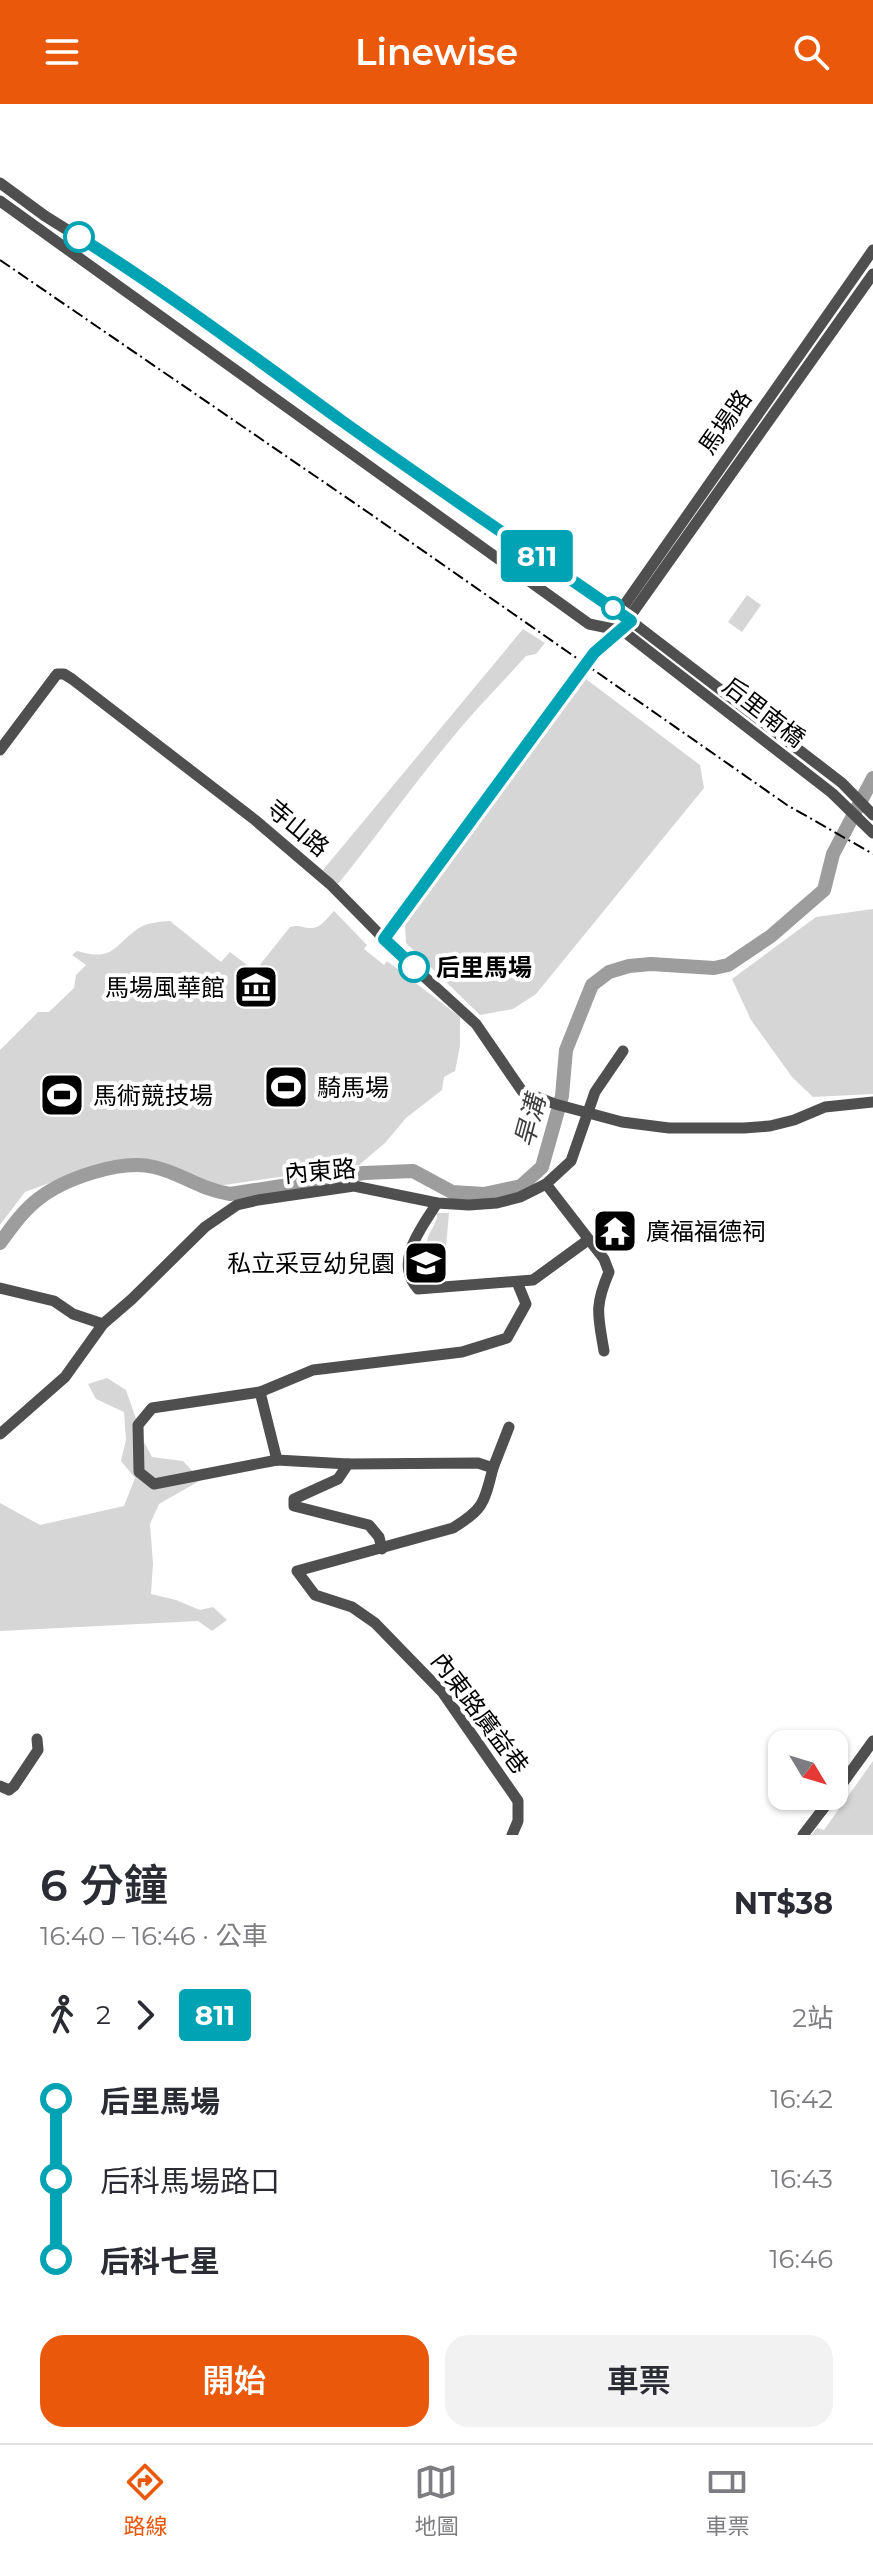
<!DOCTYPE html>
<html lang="zh-TW">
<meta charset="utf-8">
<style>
:root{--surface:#fff;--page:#f2f2f3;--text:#2b2b33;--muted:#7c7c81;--line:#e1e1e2;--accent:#ea580c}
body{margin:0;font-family:Montserrat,"Noto Sans TC",sans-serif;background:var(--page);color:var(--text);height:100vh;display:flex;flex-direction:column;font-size:30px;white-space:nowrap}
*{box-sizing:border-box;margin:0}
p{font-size:26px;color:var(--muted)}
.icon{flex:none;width:44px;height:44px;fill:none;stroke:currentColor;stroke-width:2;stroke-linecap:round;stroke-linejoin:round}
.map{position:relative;height:1731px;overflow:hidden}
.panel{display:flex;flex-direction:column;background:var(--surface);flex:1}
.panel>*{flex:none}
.badge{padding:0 16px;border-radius:6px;font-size:28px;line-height:52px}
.needle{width:52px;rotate:128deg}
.controls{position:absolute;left:768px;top:1626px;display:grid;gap:16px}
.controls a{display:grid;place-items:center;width:80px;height:80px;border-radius:16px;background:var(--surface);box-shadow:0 2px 6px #0004;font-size:40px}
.map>.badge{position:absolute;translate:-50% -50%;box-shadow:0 0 0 4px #fff}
.legs{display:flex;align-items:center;gap:12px;height:88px;padding:0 40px;font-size:26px}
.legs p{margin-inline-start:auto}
.overview{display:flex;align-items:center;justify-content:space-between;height:136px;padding:0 40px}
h1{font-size:44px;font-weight:600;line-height:60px}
.action{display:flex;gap:16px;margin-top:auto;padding:16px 40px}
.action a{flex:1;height:92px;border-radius:24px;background:var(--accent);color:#fff;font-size:32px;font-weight:600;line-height:92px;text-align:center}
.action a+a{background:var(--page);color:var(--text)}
ul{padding:0 40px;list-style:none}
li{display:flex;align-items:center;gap:28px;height:80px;font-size:30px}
li i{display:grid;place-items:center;width:12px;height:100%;margin:0 10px;background:currentColor}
li i::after{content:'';width:20px;height:20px;margin:-10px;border:6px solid;border-radius:50%;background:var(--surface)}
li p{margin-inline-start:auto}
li:first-child i{background:linear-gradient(#0000 50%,currentColor 0)}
li:last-child i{background:linear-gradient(currentColor 50%,#0000 0)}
header{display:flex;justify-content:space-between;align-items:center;height:104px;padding:0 40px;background:var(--accent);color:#fff;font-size:36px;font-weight:600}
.menu{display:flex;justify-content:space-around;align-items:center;height:112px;border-top:2px solid var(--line);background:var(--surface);font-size:22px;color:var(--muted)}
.menu a{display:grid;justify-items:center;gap:4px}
.menu .current{color:var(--accent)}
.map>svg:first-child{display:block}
</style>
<header><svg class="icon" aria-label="menu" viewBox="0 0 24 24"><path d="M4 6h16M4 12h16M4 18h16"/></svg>Linewise<svg class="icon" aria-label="search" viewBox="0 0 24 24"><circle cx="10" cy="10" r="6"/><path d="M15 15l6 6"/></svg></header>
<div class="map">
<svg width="873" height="1731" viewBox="0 0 873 1731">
<rect width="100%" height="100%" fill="#fff"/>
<!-- green -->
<g fill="#d6d6d6">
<polygon points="747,491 761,501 742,528 728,518"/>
<path d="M523,525L545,539L536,550L526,552C500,581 472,609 448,639C410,685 376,733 338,780L323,766Z"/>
<polygon points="586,575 700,661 704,684 536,890 513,905 480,911 406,839 405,821"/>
<polygon points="873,805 873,990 813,993 792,973 751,916 732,875 816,813"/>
<path d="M334,807L367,841L364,845L384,861L387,857L460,913V942L455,967L444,973L442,986L406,1014L385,1039L359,1061L225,1081H212L156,1057L138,1056L115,1058L95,1062L25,1088L0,1121V946L38,908H49L74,884L76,871L86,861L72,851L77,847C114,858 113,842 139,824C149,818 159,818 170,817L221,858L230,848L255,867L290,823C300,820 302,824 311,824C320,825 328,813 334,807Z"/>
<path d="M437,1109H449L446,1143H427C425,1129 438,1122 437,1109Z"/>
<polygon points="107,1274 126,1286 144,1338 152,1353 183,1357 201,1376 159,1400 150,1420 153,1459 151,1490 176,1496 200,1506 213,1503 227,1516 212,1527 198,1517 0,1527 0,1399 40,1421 124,1402 135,1374 121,1357 126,1336 124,1308 96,1295 88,1280"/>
<polygon points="873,1657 873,1731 811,1731 817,1724 824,1726"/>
</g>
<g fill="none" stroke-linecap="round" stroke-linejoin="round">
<!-- river -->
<path stroke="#9d9d9d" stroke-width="14" d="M0,1139C11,1124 22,1108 37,1096C63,1075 120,1055 154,1063C181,1069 199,1085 230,1090L364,1069L413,1067L452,1088L484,1090L521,1082L542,1063L562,992L566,946L592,881L609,868L629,862L651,860L714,864L728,861L771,832L824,786L833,750L873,674"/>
<!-- minor -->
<g stroke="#4f4f4f" stroke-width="11">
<polyline points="0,79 45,112 133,167 234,237 343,318 631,517 842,679 873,711"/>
<polyline points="0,97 589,520 623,527 832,689 873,729"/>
<polyline points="629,513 623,503 873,146"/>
<polyline points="0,646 57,570 64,570 72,575 255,716 330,780 395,846 476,920 522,987 555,1000 622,1018 669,1024 744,1024 770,1022 794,1016 825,1003 873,998"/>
<path d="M384,835L594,549C609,537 629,527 633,508L873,170"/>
<path d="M546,1080L604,1155L609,1168C594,1203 598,1211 604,1247"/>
<path d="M437,1099C422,1124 393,1157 418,1185L533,1176L588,1136"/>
<polyline points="0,1184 54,1197 73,1210 103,1220"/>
<polyline points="260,1288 277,1356"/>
<polyline points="0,1330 65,1273 103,1220 132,1195 205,1123 237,1101 258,1096 354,1082 437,1099 469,1101 497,1099 520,1093 546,1080 571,1057 595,988 623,947"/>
<polyline points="348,1360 338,1375 294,1395 294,1402 369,1421 379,1433 382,1445"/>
<polyline points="493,1364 509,1323"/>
<polyline points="0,1682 9,1686 14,1682 38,1646 37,1635"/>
<polyline points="834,1691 873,1637"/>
<path d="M512,1731L518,1717V1697L443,1589L375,1519L352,1503L315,1491L297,1467L453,1424C484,1405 484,1399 493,1364L478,1359L348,1360L277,1356L154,1380L139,1368L138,1321L152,1304L260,1288L313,1266L462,1248L507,1234L526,1200L517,1178"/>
<polyline points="803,1731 833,1692"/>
</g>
<!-- rail -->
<polyline stroke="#000" stroke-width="2" stroke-dasharray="12 4 2 4" stroke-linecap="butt" points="0,156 369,409 787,701 873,750"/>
</g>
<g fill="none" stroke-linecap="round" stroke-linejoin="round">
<!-- line-1 casing -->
<g stroke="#fff" stroke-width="18">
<path id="line-1" d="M79,133C170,190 255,254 342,317C437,385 535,450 631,517L594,549L384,835L414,863"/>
</g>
<!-- line-1 -->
<use href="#line-1" stroke="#00a3b4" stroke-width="12"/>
</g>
<!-- icons -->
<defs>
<g id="museum-square" transform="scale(2.3)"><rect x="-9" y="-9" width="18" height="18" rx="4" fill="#000" stroke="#fff"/><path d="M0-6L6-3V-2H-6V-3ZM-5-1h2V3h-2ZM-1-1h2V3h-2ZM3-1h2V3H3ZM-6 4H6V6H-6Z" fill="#fff"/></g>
<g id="stadium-square" transform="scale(2.3)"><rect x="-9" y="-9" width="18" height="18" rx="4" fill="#000" stroke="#fff"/><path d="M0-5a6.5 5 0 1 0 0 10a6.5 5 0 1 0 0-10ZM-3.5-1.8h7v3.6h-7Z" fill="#fff"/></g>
<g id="temple-square" transform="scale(2.3)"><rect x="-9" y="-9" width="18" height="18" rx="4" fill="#000" stroke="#fff"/><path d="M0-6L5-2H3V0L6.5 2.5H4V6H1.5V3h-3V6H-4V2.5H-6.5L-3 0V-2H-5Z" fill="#fff"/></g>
<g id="school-square" transform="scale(2.3)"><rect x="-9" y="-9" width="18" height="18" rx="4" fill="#000" stroke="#fff"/><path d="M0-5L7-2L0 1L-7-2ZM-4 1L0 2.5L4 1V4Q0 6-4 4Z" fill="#fff"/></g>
</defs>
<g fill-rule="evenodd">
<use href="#museum-square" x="256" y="883"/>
<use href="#stadium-square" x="286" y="983"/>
<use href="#stadium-square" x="62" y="991"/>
<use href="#temple-square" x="615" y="1127"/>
<use href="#school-square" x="426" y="1159"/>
</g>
<!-- markers -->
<g fill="#fff" stroke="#00a3b4" stroke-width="4">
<circle cx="79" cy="133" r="14"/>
<circle cx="613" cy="504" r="10"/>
<circle cx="414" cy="863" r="14"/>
</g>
<g text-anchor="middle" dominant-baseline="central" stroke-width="8" stroke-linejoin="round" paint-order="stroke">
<!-- street labels -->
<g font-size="24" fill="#000" stroke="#fff">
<text transform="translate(725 318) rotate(-55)">馬場路</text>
<text transform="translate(764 608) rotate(38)">后里南橋</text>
<text transform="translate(298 724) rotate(40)">寺山路</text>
<text transform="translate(320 1067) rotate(-5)">內東路</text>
<text transform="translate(480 1609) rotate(53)">內東路廣益巷</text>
</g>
<!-- stop labels -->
<g font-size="24" font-weight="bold" fill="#000" stroke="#fff" text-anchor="start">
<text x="436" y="863">后里馬場</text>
</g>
<!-- poi labels -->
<g font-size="24" fill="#000" stroke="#fff" text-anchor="start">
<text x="225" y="883" text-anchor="end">馬場風華館</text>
<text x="317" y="983">騎馬場</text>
<text x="93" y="991">馬術競技場</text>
<text x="646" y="1127">廣福福德祠</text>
<text x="395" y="1159" text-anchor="end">私立采豆幼兒園</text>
</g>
<!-- water labels -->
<g font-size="26" font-style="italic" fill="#3e3e3e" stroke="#fff">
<text transform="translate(530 1017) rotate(-75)">旱溝</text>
</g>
</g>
</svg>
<div class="controls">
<a><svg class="needle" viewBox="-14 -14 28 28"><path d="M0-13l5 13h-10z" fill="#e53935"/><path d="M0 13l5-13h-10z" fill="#7c7c81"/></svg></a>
</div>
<b class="badge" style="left:537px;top:452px;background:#00a3b4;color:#fff">811</b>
</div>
<section class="panel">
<div class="overview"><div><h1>6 分鐘</h1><p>16:40 – 16:46 · 公車</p></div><b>NT$38</b></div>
<div class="legs"><svg class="icon" aria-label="walk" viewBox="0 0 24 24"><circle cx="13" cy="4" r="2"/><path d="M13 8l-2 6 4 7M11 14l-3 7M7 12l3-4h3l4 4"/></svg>2<svg class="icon" aria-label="forward" viewBox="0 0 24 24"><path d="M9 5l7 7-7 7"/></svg><b class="badge" style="background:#00a3b4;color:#fff">811</b><p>2站</p></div>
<ul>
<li><i style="color:#00a3b4"></i><b>后里馬場</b><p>16:42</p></li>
<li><i style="color:#00a3b4"></i><span>后科馬場路口</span><p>16:43</p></li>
<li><i style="color:#00a3b4"></i><b>后科七星</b><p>16:46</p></li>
</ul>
<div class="action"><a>開始</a><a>車票</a></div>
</section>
<nav class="menu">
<a class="current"><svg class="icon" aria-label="directions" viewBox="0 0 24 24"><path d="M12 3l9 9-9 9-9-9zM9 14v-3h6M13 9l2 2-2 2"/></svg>路線</a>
<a><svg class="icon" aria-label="map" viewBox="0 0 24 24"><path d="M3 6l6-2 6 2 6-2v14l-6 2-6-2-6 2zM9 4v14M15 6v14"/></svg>地圖</a>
<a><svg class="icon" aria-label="tickets" viewBox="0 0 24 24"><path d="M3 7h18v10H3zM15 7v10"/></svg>車票</a>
</nav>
